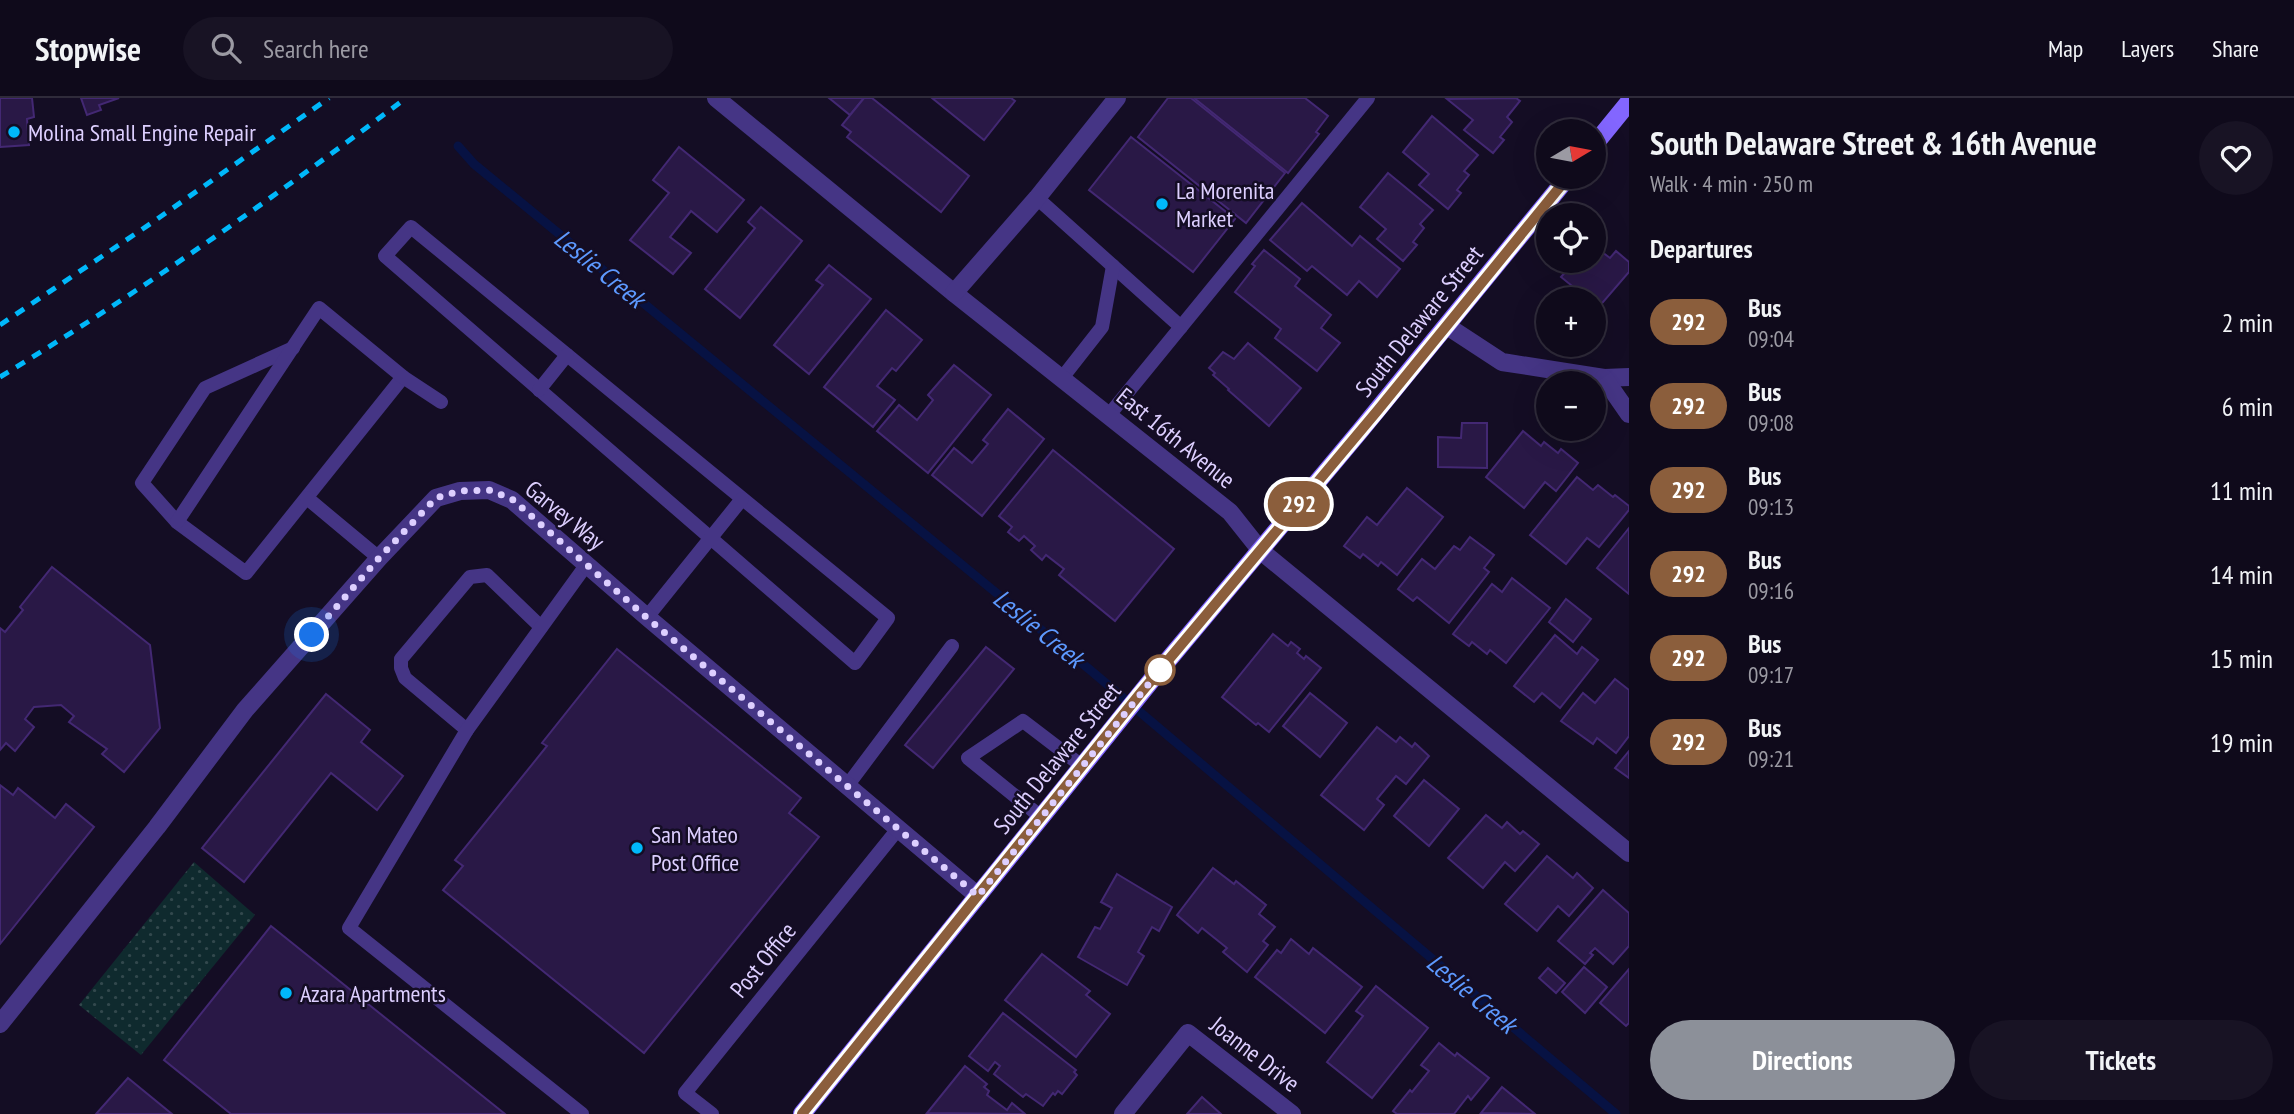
<!DOCTYPE html>
<meta charset="utf-8">
<style>
:root{--surface:#0f0a1b;--page:#181324;--text:#f1f3f6;--muted:#9b9aa3;--line:#2f2b3a;--accent:#8c9099}
body{margin:0;font-family:"PT Sans Narrow",sans-serif;background:var(--page);color:var(--text);height:100vh;display:flex;flex-direction:column;font-size:26px;white-space:nowrap}
*{box-sizing:border-box;margin:0}
p{font-size:23px;color:var(--muted)}
.icon{flex:none;width:38px;height:38px;fill:none;stroke:currentColor;stroke-width:2;stroke-linecap:round;stroke-linejoin:round}
.map{position:relative;flex:1;overflow:hidden}
.side{display:flex;flex-direction:column;background:var(--surface);width:665px}
.side>*{flex:none}
.badge{padding:0 14px;border-radius:23px;font-size:24px;line-height:46px}
.needle{width:46px;rotate:80deg}
.tools{position:absolute;left:1536px;top:21px;display:grid;gap:14px}
.tools a{display:grid;place-items:center;width:70px;height:70px;border-radius:50%;background:var(--surface);box-shadow:0 7px 28px #0002,0 0 0 2px var(--line);font-size:35px}
.you{position:absolute;width:35px;height:35px;margin:-18px;border:5px solid #fff;border-radius:50%;background:#1a73e8;box-shadow:0 0 0 10px #1a73e833}
.map>.badge{position:absolute;translate:-50% -50%;box-shadow:0 0 0 4px #fff}
h2{padding:0 21px;font-size:26px;line-height:63px}
.round{display:grid;place-items:center;flex:none;width:74px;height:74px;border-radius:37px;background:var(--page)}
.overview{display:flex;align-items:center;justify-content:space-between;height:119px;padding:0 21px}
h1{font-size:33px;font-weight:600;line-height:52px}
.button{display:flex;gap:14px;margin-top:auto;padding:14px 21px}
.button a{flex:1;height:80px;border-radius:42px;background:var(--accent);color:#fff;font-size:28px;font-weight:600;line-height:80px;text-align:center}
.button a+a{background:var(--page);color:var(--text)}
ul{padding:0;list-style:none}
li{display:flex;align-items:center;gap:21px;height:84px;padding:0 21px}
li div{flex:1}
li b{display:block;font-size:26px}
li em{font-style:normal}
li .badge{min-width:77px;font-weight:700;text-align:center}
header{display:flex;align-items:center;gap:42px;box-sizing:border-box;height:98px;padding:0 35px;background:var(--surface);border-bottom:2px solid var(--line)}
header strong{font-size:33px}
nav{display:flex;gap:38px;margin-inline-start:auto;font-size:24px}
.search{width:490px;height:63px;background:var(--page);display:flex;align-items:center;gap:18px;box-sizing:border-box;padding:0 24px;border-radius:38px;color:var(--muted);font-size:26px}
main{display:flex;flex:1;min-height:0}
.map>svg:first-child{display:block}
</style>
<header>
<strong>Stopwise</strong>
<div class="search"><svg class="icon" aria-label="search" viewBox="0 0 24 24"><circle cx="10" cy="10" r="6"/><path d="M15 15l6 6"/></svg>Search here</div>
<nav><a>Map</a><a>Layers</a><a>Share</a></nav>
</header>
<main>
<div class="map">
<svg width="1629" height="1016" viewBox="0 0 1629 1016">
<defs>
<pattern id="grass-dots" width="8" height="8" patternUnits="userSpaceOnUse" patternTransform="scale(1.75)"><rect width="8" height="8" fill="#0f2a2e"/><path d="M2 2h.1M6 6h.1" fill="none" stroke="#32484d" stroke-width="1.8" stroke-linecap="round"/></pattern>
</defs>
<rect width="100%" height="100%" fill="#140d24"/>
<!-- grass -->
<polygon fill="url(#grass-dots)" points="194,764 255,817 141,957 79,907"/>
<g fill="none" stroke-linecap="round" stroke-linejoin="round">
<!-- stream -->
<polyline stroke="#071243" stroke-width="9" points="458,48 474,66 1089,571 1616,1016"/>
</g>
<!-- building -->
<g fill="#291846" stroke="#432873" stroke-width="2">
<polygon points="0,0 32,0 34,19 27,21 29,47 0,49"/>
<polygon points="81,0 119,0 99,7 101,12 87,17"/>
<polygon points="829,0 864,0 850,17"/>
<polygon points="864,0 872,0 969,78 941,114 847,39 851,34 842,27"/>
<polygon points="932,0 1011,0 1015,3 984,42"/>
<polygon points="1168,0 1191,0 1285,75 1246,125 1138,39"/>
<polygon points="1194,0 1305,0 1328,18 1316,34 1319,36 1288,75"/>
<polygon points="1516,0 1520,3 1507,19 1512,24 1500,39 1504,42 1493,55 1464,32 1473,22 1447,1"/>
<polygon points="1432,18 1478,57 1464,73 1469,77 1457,92 1461,95 1448,111 1419,87 1429,76 1403,54"/>
<polygon points="1131,39 1235,121 1193,174 1089,92"/>
<polygon points="679,49 744,102 717,134 691,113 670,139 691,155 673,176 630,142 669,95 653,82"/>
<polygon points="1388,75 1433,112 1420,126 1424,130 1413,144 1417,147 1403,163 1377,141 1386,131 1360,109"/>
<polygon points="1302,105 1352,148 1360,138 1400,171 1377,199 1359,183 1347,197 1312,168 1307,173 1270,142"/>
<polygon points="761,109 802,143 740,220 705,191 755,130 748,124"/>
<polygon points="1594,148 1610,160 1616,153 1629,164 1629,174 1598,210 1594,207 1594,201 1588,201 1561,179 1575,163 1594,163"/>
<polygon points="1264,152 1300,181 1295,188 1331,217 1321,230 1340,245 1317,273 1275,240 1281,231 1235,194 1255,168 1252,166"/>
<polygon points="829,167 871,201 809,276 774,247 823,187 816,182"/>
<polygon points="886,212 922,242 896,273 892,270 877,288 895,302 873,329 824,289"/>
<polygon points="1248,245 1301,290 1269,328 1228,292 1229,291 1213,277 1215,275 1209,270 1223,254 1234,261"/>
<polygon points="954,267 991,297 928,375 877,333 899,307 917,322 933,302 928,297"/>
<polygon points="1008,311 1044,341 982,418 932,377 954,350 972,365 988,346 983,342"/>
<polygon points="1462,325 1487,325 1487,370 1438,369 1438,339 1461,340"/>
<polygon points="1523,333 1541,348 1544,344 1558,355 1561,351 1578,365 1556,393 1545,384 1524,410 1486,379"/>
<polygon points="1053,352 1174,451 1115,523 1059,477 1064,471 1046,457 1042,462 1031,452 1035,448 1024,438 1019,443 1008,434 1012,429 999,418"/>
<polygon points="1577,379 1593,392 1598,387 1613,399 1615,397 1629,408 1629,412 1599,449 1587,440 1566,466 1530,437"/>
<polygon points="1407,390 1443,419 1397,477 1381,464 1378,468 1363,456 1360,460 1344,448 1367,419 1377,427"/>
<polygon points="1629,430 1629,496 1597,470"/>
<polygon points="1470,439 1494,457 1484,470 1489,474 1449,525 1417,499 1413,503 1398,491 1422,461 1435,471 1454,448 1460,452"/>
<polygon points="52,469 150,547 160,630 124,674 102,656 107,651 69,624 74,618 61,607 34,609 25,621 34,629 15,653 6,645 0,652 0,530 5,534 23,512 20,509"/>
<polygon points="1512,480 1550,510 1506,565 1490,552 1487,556 1472,544 1469,548 1453,536 1492,486 1502,494"/>
<polygon points="1566,501 1591,521 1573,544 1549,524"/>
<polygon points="1273,536 1288,548 1291,544 1300,551 1297,555 1304,561 1306,558 1321,570 1269,634 1258,625 1256,627 1222,599"/>
<polygon points="1555,537 1577,556 1582,549 1598,562 1560,610 1542,595 1534,604 1514,588"/>
<polygon points="986,549 1014,571 933,670 905,647"/>
<polygon points="617,551 801,700 789,715 819,739 644,955 443,792 463,768 455,762 547,648 542,645"/>
<polygon points="1615,581 1629,592 1629,638 1616,655 1597,640 1593,646 1561,623 1583,595 1595,605"/>
<polygon points="1310,595 1347,625 1320,659 1283,628"/>
<polygon points="326,596 370,632 361,644 403,678 377,712 331,675 244,784 202,750"/>
<polygon points="1377,629 1396,644 1400,639 1412,649 1415,645 1429,658 1406,686 1396,678 1377,701 1384,707 1364,732 1321,697"/>
<polygon points="1629,653 1629,680 1615,670"/>
<polygon points="1424,682 1459,711 1429,748 1394,718"/>
<polygon points="0,687 13,697 18,690 55,720 66,706 94,729 0,846"/>
<polygon points="1486,717 1502,730 1507,724 1520,736 1523,733 1539,746 1515,773 1505,764 1483,790 1448,760"/>
<polygon points="1547,758 1573,780 1577,775 1593,790 1569,818 1558,808 1537,833 1505,806"/>
<polygon points="1213,770 1234,786 1236,783 1266,807 1259,816 1275,829 1263,843 1268,847 1247,874 1223,854 1227,850 1202,830 1198,835 1177,817"/>
<polygon points="1117,776 1172,809 1159,833 1152,829 1138,854 1144,858 1127,887 1078,859 1095,829 1100,831 1112,810 1101,804"/>
<polygon points="1603,792 1629,815 1629,848 1613,866 1595,850 1590,855 1593,857 1585,866 1558,843"/>
<polygon points="271,828 505,1016 231,1016 164,962"/>
<polygon points="1291,841 1309,856 1313,850 1362,889 1325,935 1255,879 1277,852 1281,855"/>
<polygon points="1042,856 1090,893 1086,897 1110,916 1076,959 1005,902"/>
<polygon points="1584,869 1607,889 1585,915 1562,894"/>
<polygon points="1548,870 1565,885 1556,895 1539,880"/>
<polygon points="1629,871 1629,925 1626,928 1600,905"/>
<polygon points="1376,888 1428,930 1372,1000 1327,964 1363,918 1356,913"/>
<polygon points="1003,915 1076,972 1074,974 1077,977 1062,996 1058,993 1055,997 1053,995 1043,1008 1026,996 1023,999 994,976 1000,968 995,964 988,973 969,958"/>
<polygon points="1439,945 1455,958 1457,955 1489,980 1471,1002 1468,998 1454,1016 1397,1016 1393,1013 1410,992 1412,994 1429,973 1421,967"/>
<polygon points="965,968 987,986 984,989 989,993 987,997 1007,1012 1012,1005 1025,1016 927,1015"/>
<polygon points="128,980 172,1016 96,1016"/>
<polygon points="1502,989 1535,1016 1481,1015"/>
<polygon points="1202,999 1221,1016 1187,1016"/>
</g>
<g fill="none" stroke-linecap="round" stroke-linejoin="round">
<!-- service -->
<g stroke="#453585" stroke-width="14">
<polyline points="1037,100 1181,229"/>
<polygon points="411,129 888,520 855,565 385,158"/>
<polyline points="293,250 205,290 142,385 177,424 246,475 403,279"/>
<polyline points="1062,280 1102,229 1113,168"/>
<polyline points="539,292 567,257"/>
<polyline points="1109,317 1368,0"/>
<polyline points="307,400 379,460"/>
<polyline points="177,424 319,210 403,279 441,304"/>
<polyline points="647,519 742,401"/>
<polyline points="467,632 405,580 401,570 401,561 470,479 487,477 541,529"/>
<polyline points="847,688 952,548"/>
<polyline points="1041,719 968,660 1023,623 1082,668"/>
<polyline points="582,1016 349,830 467,632 587,466"/>
<polyline points="712,1016 685,995 898,731"/>
</g>
<!-- minor -->
<g stroke="#453585" stroke-width="18">
<polyline points="716,0 954,195 1230,414 1261,453 1629,755"/>
<polyline points="954,195 1037,100 1117,0"/>
<polyline points="1447,228 1502,264 1604,280 1629,279"/>
<polyline points="1604,280 1629,316"/>
<polyline points="0,926 157,729 245,612 379,460 436,400 460,393 489,392 512,402 647,519 978,798"/>
<polyline points="1123,1016 1188,935 1292,1016"/>
</g>
<!-- secondary -->
<g stroke="#8366ff" stroke-width="18">
<polyline points="1594,47 1629,4"/>
<polyline points="802,1016 1154,579 1360,333 1568,79"/>
</g>
<!-- rail -->
<g stroke="#00b8fa" stroke-width="5" stroke-dasharray="10 9" stroke-linecap="butt">
<polyline points="0,227 153,124 329,0"/>
<path d="M0,279C140,194 275,99 406,0"/>
</g>
</g>
<g fill="none" stroke-linecap="round" stroke-linejoin="round">
<!-- line casing -->
<g stroke="#fff" stroke-width="16">
<polyline id="line" points="802,1016 1139,597 1378,312 1568,79"/>
</g>
<!-- line -->
<use href="#line" stroke="#8b5e3c" stroke-width="10"/>
<!-- walk -->
<polyline stroke="#ddcfff" stroke-width="7" stroke-dasharray="0 12.6" points="312,537 379,460 436,400 460,393 489,392 512,401 646,519 978,798 1160,572"/>
</g>
<!-- markers -->
<g fill="#00b8fa" stroke="#140d24" stroke-width="2.5">
<circle cx="14" cy="34" r="7"/>
<circle cx="1162" cy="106" r="7"/>
<circle cx="637" cy="750" r="7"/>
<circle cx="286" cy="895" r="7"/>
</g>
<circle fill="#fff" stroke="#8b5e3c" stroke-width="3.5" cx="1160" cy="572" r="14"/>
<g text-anchor="middle" dominant-baseline="central" stroke-width="5" stroke-linejoin="round" paint-order="stroke">
<!-- poi labels -->
<g font-size="24" fill="#ddcfff" stroke="#140d24" text-anchor="start">
<text x="28" y="34">Molina Small Engine Repair</text>
<text x="1176" y="92">La Morenita<tspan x="1176" dy="28">Market</tspan></text>
<text x="651" y="736">San Mateo<tspan x="651" dy="28">Post Office</tspan></text>
<text x="300" y="895">Azara Apartments</text>
</g>
<!-- street labels -->
<g font-size="24" fill="#ddcfff" stroke="#140d24">
<text transform="translate(1419 223) rotate(-51)">South Delaware Street</text>
<text transform="translate(1176 340) rotate(39)">East 16th Avenue</text>
<text transform="translate(565 417) rotate(39)">Garvey Way</text>
<text transform="translate(1057 660) rotate(-51)">South Delaware Street</text>
<text transform="translate(763 862) rotate(-51)">Post Office</text>
<text transform="translate(1255 956) rotate(38)">Joanne Drive</text>
</g>
<!-- water labels -->
<g font-size="26" font-style="italic" fill="#5d99ff" stroke="#140d24">
<text transform="translate(600 170) rotate(39)">Leslie Creek</text>
<text transform="translate(1039 530) rotate(39)">Leslie Creek</text>
<text transform="translate(1472 895) rotate(40)">Leslie Creek</text>
</g>
</g>
</svg>
<div class="tools">
<a><svg class="needle" viewBox="-14 -14 28 28"><path d="M0-13l5 13h-10z" fill="#e53935"/><path d="M0 13l5-13h-10z" fill="#9b9aa3"/></svg></a>
<a><svg class="icon" aria-label="locate" viewBox="0 0 24 24"><circle cx="12" cy="12" r="6"/><path d="M12 2v4M12 18v4M2 12h4M18 12h4"/></svg></a>
<a>+</a>
<a>−</a>
</div>
<div class="you" style="left:312px;top:537px"></div>
<b class="badge" style="left:1299px;top:406px;background:#8b5e3c;color:#fff">292</b>
</div>
<section class="side">
<div class="overview"><div><h1>South Delaware Street &amp; 16th Avenue</h1><p>Walk · 4 min · 250 m</p></div><a class="round"><svg class="icon" aria-label="heart" viewBox="0 0 24 24"><path d="M12 20l-8-8c-3-5 5-10 8-4 3-6 11-1 8 4z"/></svg></a></div>
<h2>Departures</h2>
<ul>
<li><span class="badge" style="background:#8b5e3c;color:#fff">292</span><div><b>Bus</b><p>09:04</p></div><em>2 min</em></li>
<li><span class="badge" style="background:#8b5e3c;color:#fff">292</span><div><b>Bus</b><p>09:08</p></div><em>6 min</em></li>
<li><span class="badge" style="background:#8b5e3c;color:#fff">292</span><div><b>Bus</b><p>09:13</p></div><em>11 min</em></li>
<li><span class="badge" style="background:#8b5e3c;color:#fff">292</span><div><b>Bus</b><p>09:16</p></div><em>14 min</em></li>
<li><span class="badge" style="background:#8b5e3c;color:#fff">292</span><div><b>Bus</b><p>09:17</p></div><em>15 min</em></li>
<li><span class="badge" style="background:#8b5e3c;color:#fff">292</span><div><b>Bus</b><p>09:21</p></div><em>19 min</em></li>
</ul>
<div class="button"><a>Directions</a><a>Tickets</a></div>
</section>
</main>
